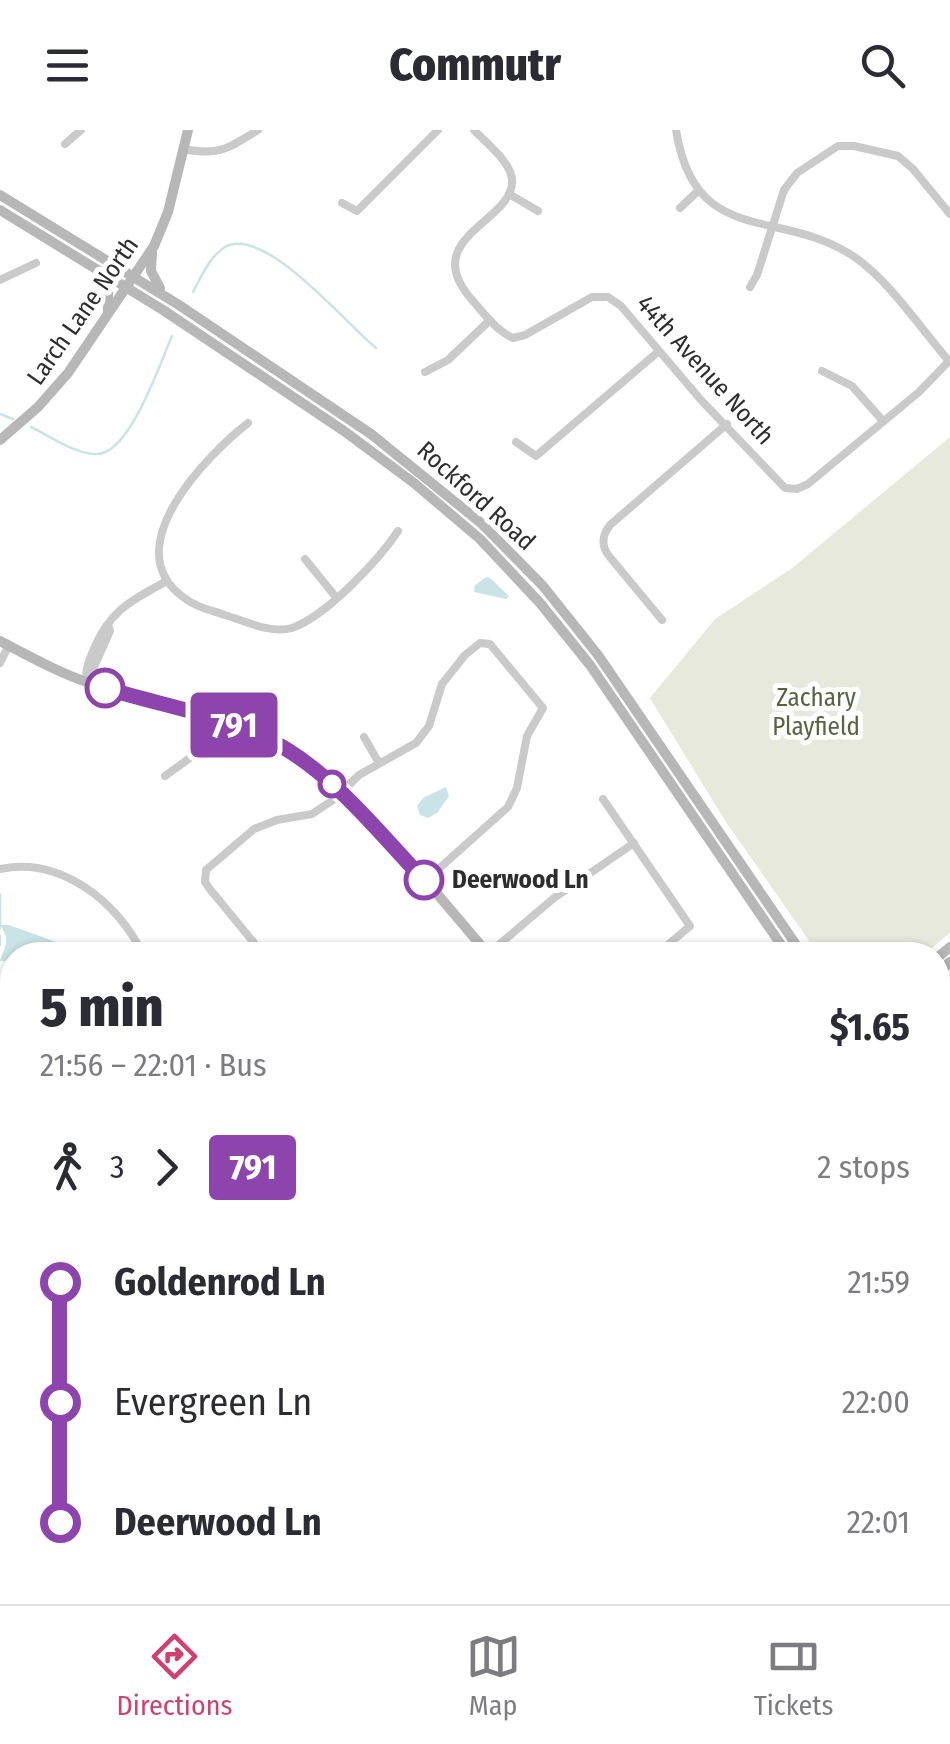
<!DOCTYPE html>
<meta charset="utf-8">
<style>
:root{--surface:#fff;--page:#f2f2f3;--text:#2b2b33;--muted:#7c7c81;--line:#e1e1e2;--accent:#d14170}
body{margin:0;font-family:"Fira Sans Condensed",sans-serif;background:var(--page);color:var(--text);height:100vh;display:flex;flex-direction:column;font-size:38px;white-space:nowrap}
*{box-sizing:border-box;margin:0}
p{font-size:32px;color:var(--muted)}
.icon{flex:none;width:55px;height:55px;fill:none;stroke:currentColor;stroke-width:2;stroke-linecap:round;stroke-linejoin:round}
.map{position:relative;flex:1;overflow:hidden}
.drawer{position:absolute;left:0px;top:812px;width:950px;height:662px;display:flex;flex-direction:column;background:var(--surface);border-radius:40px 40px 0 0;box-shadow:0 2px 8px #0004}
.drawer>*{flex:none}
.badge{padding:0 20px;border-radius:8px;font-size:35px;line-height:65px}
.map>.badge{position:absolute;translate:-50% -50%;box-shadow:0 0 0 5px #fff}
.legs{display:flex;align-items:center;gap:15px;height:110px;padding:0 40px;font-size:32px}
.legs p{margin-inline-start:auto}
.summary{display:flex;align-items:center;justify-content:space-between;height:170px;padding:0 40px}
h1{font-size:55px;font-weight:800;line-height:75px}
ul{padding:0 40px;list-style:none}
li{display:flex;align-items:center;gap:35px;height:120px;font-size:38px}
li i{display:grid;place-items:center;width:15px;height:100%;margin:0 12px;background:currentColor}
li i::after{content:'';width:25px;height:25px;margin:-12px;border:8px solid;border-radius:50%;background:var(--surface)}
li p{margin-inline-start:auto}
li:first-child i{background:linear-gradient(#0000 50%,currentColor 0)}
li:last-child i{background:linear-gradient(currentColor 50%,#0000 0)}
header{display:flex;justify-content:space-between;align-items:center;height:130px;padding:0 40px;background:var(--surface);font-size:45px;font-weight:800}
.tab-bar{display:flex;justify-content:space-around;align-items:center;height:140px;border-top:2px solid var(--line);background:var(--surface);font-size:28px;color:var(--muted)}
.tab-bar a{display:grid;justify-items:center;gap:5px}
.tab-bar .active{color:var(--accent)}
.map>svg:first-child{display:block}
</style>
<header><svg class="icon" aria-label="menu" viewBox="0 0 24 24"><path d="M4 6h16M4 12h16M4 18h16"/></svg>Commutr<svg class="icon" aria-label="search" viewBox="0 0 24 24"><circle cx="10" cy="10" r="6"/><path d="M15 15l6 6"/></svg></header>
<div class="map">
<svg width="950" height="1474" viewBox="0 0 950 1474">
<rect width="100%" height="100%" fill="#fff"/>
<!-- green -->
<g fill="#e6e9dc">
<polygon points="950,307 950,803 923,825 819,825 724,689 650,568 715,489 791,439"/>
<polygon points="0,1160 12,1164 12,1227 0,1219"/>
</g>
<!-- water -->
<g fill="#cae3e7">
<polygon points="486,447 490,448 509,466 506,469 474,462 475,455"/>
<polygon points="446,657 449,666 437,683 428,688 420,685 417,676 423,668"/>
<path d="M0,795H9L65,815L72,825H12V831H0C5,815 11,811 0,795Z"/>
<polygon points="950,1281 950,1474 713,1474 709,1463 938,1462 938,1284"/>
</g>
<g fill="none" stroke-linecap="round" stroke-linejoin="round">
<!-- stream -->
<g stroke="#cae3e7" stroke-width="2.5">
<path d="M193,162C201,147 210,126 225,117C265,95 346,194 376,218"/>
<polyline points="0,284 13,289"/>
<path d="M31,297C50,306 76,325 97,324C130,324 160,233 172,206"/>
<polyline points="0,764 0,798"/>
<polyline points="0,806 0,815"/>
<polyline points="0,958 5,968 12,970"/>
</g>
<!-- street -->
<g stroke="#cacaca" stroke-width="8">
<path d="M474,0C486,13 510,31 512,49C516,92 415,107 473,171C485,185 497,201 513,208L525,205L592,167H608L621,176L701,270L785,358L797,359L808,354L919,262L950,230"/>
<path d="M676,0C695,120 782,76 856,128C890,152 921,199 949,231"/>
<polyline points="65,14 81,0"/>
<path d="M183,19C220,26 227,19 258,0"/>
<polyline points="509,64 538,81"/>
<polyline points="342,73 357,81 438,0"/>
<polyline points="680,78 698,61"/>
<polyline points="0,150 36,133"/>
<polyline points="750,157 757,145 784,60 797,43 838,16 854,16 898,26 913,39 950,84"/>
<polyline points="822,241 852,256 883,291"/>
<polyline points="425,242 448,230 490,190"/>
<path d="M248,293C206,326 116,418 183,467C195,477 211,480 225,485C245,491 270,504 292,498C326,486 378,431 398,401"/>
<polyline points="516,312 536,326 659,221"/>
<polyline points="305,429 335,466"/>
<path d="M662,490L609,426C601,416 602,405 610,395L727,294"/>
<polyline points="0,533 9,515"/>
<path d="M87,553C85,540 88,533 93,521C109,481 130,471 167,451"/>
<polyline points="87,553 110,501 108,495"/>
<polyline points="364,607 379,633"/>
<polyline points="165,646 198,622 212,588"/>
<polyline points="603,669 690,796 656,825"/>
<path d="M0,739C60,726 119,772 143,825"/>
<polyline points="488,824 554,768 634,713"/>
<polyline points="264,825 209,758 205,752 206,740 254,699 277,690 312,684 333,670 359,645 416,613 429,596 442,554 465,525 480,513 490,514 543,578 527,606 517,658 508,677 425,751"/>
<polyline points="0,923 12,922"/>
<polyline points="938,985 950,1001"/>
<polyline points="0,1038 12,1041"/>
<polyline points="938,1146 950,1152"/>
<polyline points="938,1232 950,1228"/>
<polyline points="152,1462 162,1474"/>
<polyline points="299,1462 319,1471 332,1472 412,1462"/>
<polyline points="458,1462 489,1474"/>
<polyline points="654,1462 658,1474"/>
<polyline points="64,1474 84,1462"/>
<polyline points="498,1474 505,1462"/>
</g>
<!-- secondary -->
<g stroke="#b7b7b7" stroke-width="10">
<polyline points="0,65 179,175 371,304 481,393 543,456 598,525 803,825"/>
<polyline points="0,80 163,180 344,301 414,353 480,409 540,473 590,535 788,825"/>
<polyline points="152,123 151,141 160,158"/>
<polyline points="100,145 108,160 108,181"/>
<polyline points="0,310 38,277 68,243 154,116 168,82 188,0"/>
<path d="M0,511C29,526 59,543 90,553C155,576 225,584 285,619C357,662 433,760 489,825"/>
<polyline points="938,827 950,817"/>
<polyline points="938,843 950,832"/>
<polyline points="938,1017 950,1033"/>
<polyline points="938,1039 950,1055"/>
<polyline points="189,1474 203,1462"/>
</g>
</g>
<g fill="none" stroke-linecap="round" stroke-linejoin="round">
<!-- line-1 casing -->
<g stroke="#fff" stroke-width="22">
<path id="line-1" d="M105,558C166,577 231,586 286,619C340,652 381,705 424,750"/>
</g>
<!-- line-1 -->
<use href="#line-1" stroke="#8e44ad" stroke-width="15"/>
</g>
<!-- markers -->
<g fill="#fff" stroke="#8e44ad" stroke-width="5">
<circle cx="105" cy="558" r="18"/>
<circle cx="332" cy="654" r="12"/>
<circle cx="424" cy="750" r="18"/>
</g>
<g text-anchor="middle" dominant-baseline="central" stroke-width="10" stroke-linejoin="round" paint-order="stroke">
<!-- street labels -->
<g font-size="25" fill="#2d2d2d" stroke="#fff">
<text transform="translate(83 181) rotate(-55)">Larch Lane North</text>
<text transform="translate(705 240) rotate(48)">44th Avenue North</text>
<text transform="translate(476 366) rotate(42)">Rockford Road</text>
</g>
<!-- park labels -->
<g font-size="25" fill="#59633f" stroke="#fff">
<text x="816" y="568">Zachary<tspan x="816" dy="29">Playfield</tspan></text>
</g>
<!-- stop labels -->
<g font-size="25" font-weight="bold" fill="#2d2d2d" stroke="#fff" text-anchor="start">
<text x="452" y="750">Deerwood Ln</text>
</g>
</g>
</svg>
<b class="badge" style="left:234px;top:595px;background:#8e44ad;color:#fff">791</b>
<section class="drawer">
<div class="summary"><div><h1>5 min</h1><p>21:56 – 22:01 · Bus</p></div><b>$1.65</b></div>
<div class="legs"><svg class="icon" aria-label="walk" viewBox="0 0 24 24"><circle cx="13" cy="4" r="2"/><path d="M13 8l-2 6 4 7M11 14l-3 7M7 12l3-4h3l4 4"/></svg>3<svg class="icon" aria-label="forward" viewBox="0 0 24 24"><path d="M9 5l7 7-7 7"/></svg><b class="badge" style="background:#8e44ad;color:#fff">791</b><p>2 stops</p></div>
<ul>
<li><i style="color:#8e44ad"></i><b>Goldenrod Ln</b><p>21:59</p></li>
<li><i style="color:#8e44ad"></i><span>Evergreen Ln</span><p>22:00</p></li>
<li><i style="color:#8e44ad"></i><b>Deerwood Ln</b><p>22:01</p></li>
</ul>
</section>
</div>
<nav class="tab-bar">
<a class="active"><svg class="icon" aria-label="directions" viewBox="0 0 24 24"><path d="M12 3l9 9-9 9-9-9zM9 14v-3h6M13 9l2 2-2 2"/></svg>Directions</a>
<a><svg class="icon" aria-label="map" viewBox="0 0 24 24"><path d="M3 6l6-2 6 2 6-2v14l-6 2-6-2-6 2zM9 4v14M15 6v14"/></svg>Map</a>
<a><svg class="icon" aria-label="tickets" viewBox="0 0 24 24"><path d="M3 7h18v10H3zM15 7v10"/></svg>Tickets</a>
</nav>
